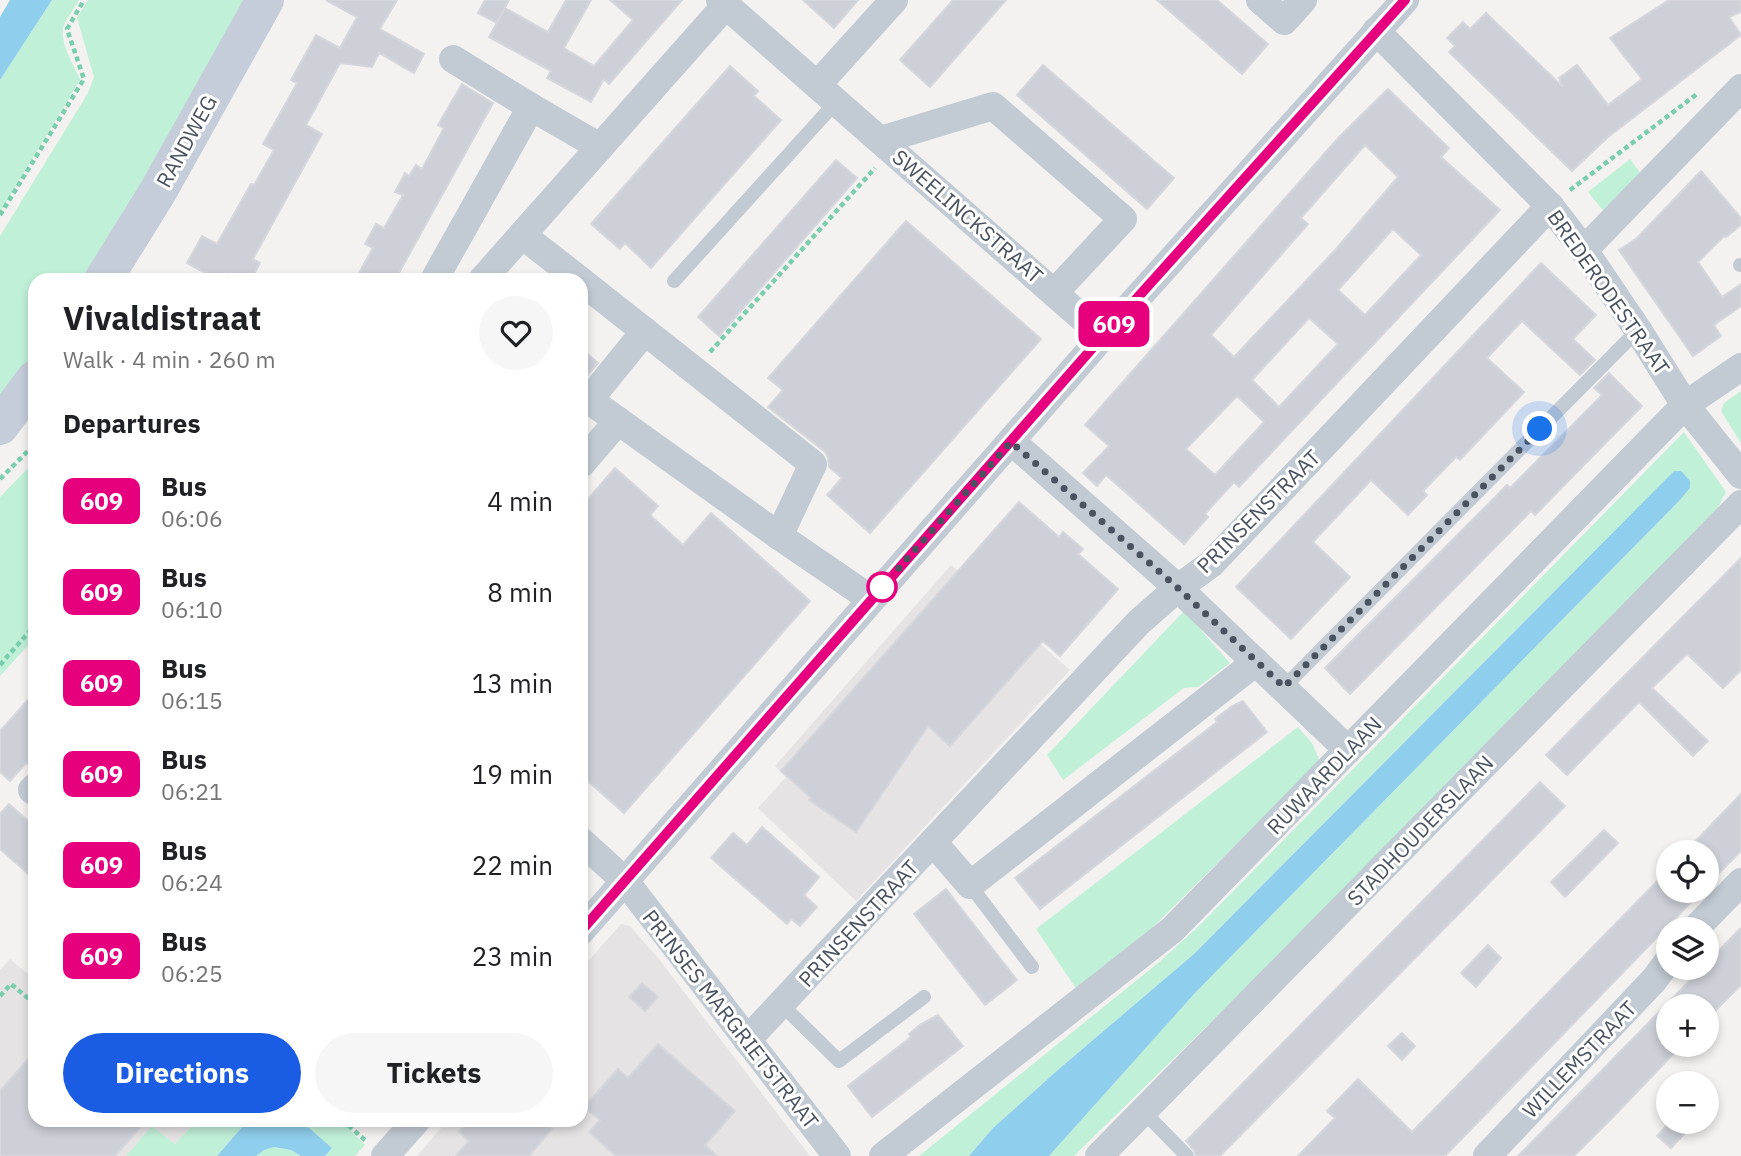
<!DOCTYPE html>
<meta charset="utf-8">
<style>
:root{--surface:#fff;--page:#f6f6f6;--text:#202124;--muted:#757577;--accent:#1b5ce4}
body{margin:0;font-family:"IBM Plex Sans",sans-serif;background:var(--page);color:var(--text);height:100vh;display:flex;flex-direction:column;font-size:26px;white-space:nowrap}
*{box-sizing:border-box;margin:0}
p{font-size:23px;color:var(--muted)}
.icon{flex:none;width:38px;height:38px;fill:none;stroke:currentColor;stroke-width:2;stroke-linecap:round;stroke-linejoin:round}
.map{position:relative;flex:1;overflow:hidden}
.panel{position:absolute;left:28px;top:273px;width:560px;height:854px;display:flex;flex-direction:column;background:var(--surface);border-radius:21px;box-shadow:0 4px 10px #0003}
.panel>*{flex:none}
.badge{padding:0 14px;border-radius:10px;font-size:24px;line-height:46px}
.controls{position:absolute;left:1656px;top:840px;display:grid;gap:14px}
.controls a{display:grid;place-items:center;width:63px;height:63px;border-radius:50%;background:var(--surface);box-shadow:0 4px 10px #0003;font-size:35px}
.you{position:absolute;width:35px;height:35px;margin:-18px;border:5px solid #fff;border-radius:50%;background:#1a73e8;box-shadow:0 0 0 10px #1a73e833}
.map>.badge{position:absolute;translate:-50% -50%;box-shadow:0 0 0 4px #fff}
h2{padding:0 35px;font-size:26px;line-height:63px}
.round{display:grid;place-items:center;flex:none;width:74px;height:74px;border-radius:37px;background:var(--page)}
.overview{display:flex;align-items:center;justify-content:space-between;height:119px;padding:0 35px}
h1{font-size:33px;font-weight:800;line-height:52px}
.action{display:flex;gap:14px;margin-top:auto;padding:14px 35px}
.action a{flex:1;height:80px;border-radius:42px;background:var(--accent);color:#fff;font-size:28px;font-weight:800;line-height:80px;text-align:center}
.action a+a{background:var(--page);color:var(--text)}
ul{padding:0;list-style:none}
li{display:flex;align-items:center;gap:21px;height:91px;padding:0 35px}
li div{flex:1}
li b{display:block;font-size:26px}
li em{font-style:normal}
li .badge{min-width:77px;font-weight:700;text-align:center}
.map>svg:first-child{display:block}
</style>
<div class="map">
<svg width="1741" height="1156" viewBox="0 0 1741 1156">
<rect width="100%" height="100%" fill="#f4f2f1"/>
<!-- education -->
<g fill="#e5e3e3">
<polygon points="951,565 1070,670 856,901 758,808 786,777 775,766"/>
<polygon points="621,924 630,926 658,958 810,1156 417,1156 448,1120 581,1120 581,969"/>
<polygon points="10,959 35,980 35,1120 197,1120 175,1144 152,1126 126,1156 0,1156 0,970"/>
</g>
<!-- green -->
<g fill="#c1f0d9">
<path d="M52,0H79C75,8 68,16 64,25C58,41 74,65 80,80L0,212V80Z"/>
<polygon points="88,0 255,0 94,280 35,280 35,372 0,397 0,236 88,93 94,77 77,18"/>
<polygon points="1630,159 1647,182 1606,214 1588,192"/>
<polygon points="1741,391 1741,443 1721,411 1724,403"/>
<polygon points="1684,432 1726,492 1716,511 1334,902 1074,1156 1049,1156 1195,993 1680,500 1690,488 1674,471 1194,954 1059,1069 993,1128 969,1156 919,1156 1158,963 1198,927"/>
<polygon points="35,461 35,638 0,676 0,497"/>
<polygon points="1184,611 1230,663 1198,687 1184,688 1063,780 1047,755"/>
<polygon points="1298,727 1312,743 1320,761 1144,936 1077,990 1036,929"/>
<polygon points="197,1120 248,1120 217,1156 126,1156 152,1126 175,1144"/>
<polygon points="300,1120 340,1120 365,1145 355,1156 325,1156 332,1148"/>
<polygon points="274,1147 291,1150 301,1156 256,1156 264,1150"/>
</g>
<!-- water -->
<g fill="#8fceec">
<polygon points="10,0 52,0 0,80 0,17"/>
<polygon points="1674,471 1681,471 1690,481 1690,488 1680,500 1195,993 1049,1156 969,1156 993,1128 1059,1069 1194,954"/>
<polygon points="248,1120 300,1120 332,1148 325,1156 301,1156 291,1150 274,1147 264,1150 256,1156 217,1156"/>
</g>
<!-- building -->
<g fill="#cdd0d7" stroke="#d6d7dd" stroke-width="2" fill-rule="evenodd">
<polygon points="326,0 397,0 380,29 424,54 414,73 379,53 372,67 340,63 306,125 322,134 253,259 260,263 251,280 243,280 231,273 227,280 218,280 187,263 202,236 217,244 251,184 254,185 274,150 263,144 297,83 291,80 316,35 340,48 357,17"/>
<polygon points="485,0 509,0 497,23 478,13"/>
<polygon points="566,0 591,0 564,48 594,66 633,20 610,0 682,0 609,84 604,79 591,102 547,78 551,71 489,37 505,8 548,32"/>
<polygon points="803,0 858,0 834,28"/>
<polygon points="953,0 1006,0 930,87 900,60"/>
<polygon points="1157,0 1217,0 1268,44 1242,74"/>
<polygon points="1669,0 1741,0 1741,12 1729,17 1741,35 1608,137 1572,171 1449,52 1455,46 1447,38 1463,22 1470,29 1486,13 1563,87 1559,78 1577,65 1608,105 1642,79 1610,38"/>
<polygon points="1043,65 1174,178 1147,209 1017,95"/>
<polygon points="730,66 758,91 754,96 781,120 651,268 625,243 620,249 591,224"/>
<polygon points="462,84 493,103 395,280 355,280 373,248 365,244 376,224 384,228 403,195 395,192 405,173 409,176 416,165 422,169 444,128 438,125"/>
<path d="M1388,89L1449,148L1441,157L1500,210L1239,487L1234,482L1205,514L1208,517L1184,544L1106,475L1097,486L1083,473L1109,446L1085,425L1339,137ZM1365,145L1398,177L1336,249L1234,357L1211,335L1308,224L1301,218ZM1393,229L1421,255L1365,315L1338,290ZM1309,318L1338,344L1279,407L1252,380ZM1237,396L1264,422L1215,475L1186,449Z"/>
<polygon points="836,160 857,178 719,336 698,317"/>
<polygon points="1701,171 1741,218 1741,225 1726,237 1724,236 1698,262 1722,297 1741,284 1741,306 1714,325 1721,336 1693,356 1619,250 1637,238"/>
<polygon points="906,221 1041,339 870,533 827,495 842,478 829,467 828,457 824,451 768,407 783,390 768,378"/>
<polygon points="1541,263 1596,315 1573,339 1595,360 1580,375 1522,321 1487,358 1524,392 1460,460 1456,457 1423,491 1427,495 1408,515 1371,480 1357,495 1313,542 1350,577 1291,639 1236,587"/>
<polygon points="581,348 598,363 581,383"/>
<polygon points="1609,373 1642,406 1535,515 1531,511 1350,694 1325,668 1507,485 1510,488 1602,395 1594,388"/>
<polygon points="615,468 658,506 650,515 683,545 711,513 810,601 624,813 581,775 581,507"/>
<polygon points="1019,502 1059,537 1063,532 1083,549 1078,554 1118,589 1060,656 1043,641 950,746 928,726 856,832 809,800 811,798 781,771"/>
<polygon points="1741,558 1741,670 1723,688 1687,654 1652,688 1708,741 1693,756 1639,702 1567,775 1546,755"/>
<polygon points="35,692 35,771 26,763 10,781 0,772 0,731"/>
<polygon points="1243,701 1267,732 1040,909 1015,878 1217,722 1215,719 1232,706"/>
<polygon points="1540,782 1565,806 1220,1156 1196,1156 1194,1150 1186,1141"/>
<polygon points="1741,794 1741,851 1706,886 1706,852 1685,852"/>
<polygon points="9,804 35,827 35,880 0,849 0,814"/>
<polygon points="762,827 819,877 804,895 817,907 800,926 791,919 787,924 711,858 733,833 747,845"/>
<polygon points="1604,830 1618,843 1565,897 1551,882"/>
<polygon points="1668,870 1668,891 1702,891 1445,1156 1298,1156 1335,1118 1327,1111 1358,1079 1412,1132"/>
<polygon points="946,889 1017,980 985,1005 914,914"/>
<polygon points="1741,928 1741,985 1706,1020 1706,1006 1668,1006 1668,1045 1673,1045 1678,1049 1614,1116 1574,1156 1518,1156 1702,968 1706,968 1706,963"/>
<polygon points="1488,945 1501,958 1476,987 1461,973"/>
<polygon points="642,983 658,997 645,1011 629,997"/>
<polygon points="938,1015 963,1046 872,1117 848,1086 911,1037 909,1034 921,1024"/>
<polygon points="1402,1033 1415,1046 1402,1060 1388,1046"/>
<polygon points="658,1044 735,1111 705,1145 717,1156 616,1156 589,1132 600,1120 584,1107 618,1069 628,1078"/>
<polygon points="35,1051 35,1120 147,1120 115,1156 0,1156 0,1091"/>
<polygon points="469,1120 542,1120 552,1129 529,1156 456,1156 469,1141 459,1132"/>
<polygon points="1670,1122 1684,1134 1671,1148 1657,1136"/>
</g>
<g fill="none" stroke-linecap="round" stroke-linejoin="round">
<!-- path -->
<g stroke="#79ceae" stroke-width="4.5" stroke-dasharray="5 3.5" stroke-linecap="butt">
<polyline points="1570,190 1697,94"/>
<polyline points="0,215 84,79 67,29 84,0"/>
<polyline points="710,352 875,168"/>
<polyline points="0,479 35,444"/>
<polyline points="0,665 35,625"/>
<polyline points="0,996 11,984 35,1004"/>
<polyline points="342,1120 365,1140"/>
</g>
<!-- lane -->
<g stroke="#c2cad3" stroke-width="14">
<polyline points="1740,265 1741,265"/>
<polyline points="674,281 837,101"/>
<polyline points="1284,687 1638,330"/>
<polyline points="970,885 1032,967"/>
<polyline points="782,1005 839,1061 924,997"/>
<polyline points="1144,1112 1187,1156"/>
</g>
<!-- street -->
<g stroke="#c2cad3" stroke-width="28">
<polyline points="720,0 1103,336"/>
<polyline points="1260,0 1284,21 1303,0"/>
<polyline points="1376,31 1550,206 1584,250 1638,330 1685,405 1741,475"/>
<polyline points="453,59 531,107"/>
<polyline points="818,84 894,0"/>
<polyline points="881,140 993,106 1123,219 1054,293"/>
<polyline points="522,235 580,280"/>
<polyline points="1584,250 1741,88"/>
<polyline points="434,280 531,107 600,147"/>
<polyline points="482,280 726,5"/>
<polyline points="581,281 813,464 779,536 871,599"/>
<polyline points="645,331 589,400 779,536"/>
<polyline points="1011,441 1178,588 1348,750"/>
<polyline points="581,464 618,421"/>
<polyline points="35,787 32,790 35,792"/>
<polyline points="581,841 625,881 837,1156"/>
<polyline points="933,842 970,885 1256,662"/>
<polyline points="1695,929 1741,882"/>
<polyline points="581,931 1103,336 1405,0"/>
<polyline points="747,1040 1139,622 1178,588 1211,564 1550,206"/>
<polyline points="385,1156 417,1120"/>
<polyline points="883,1156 1172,930 1685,405 1741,367"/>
<polyline points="1099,1156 1741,504"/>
<polyline points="1487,1156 1654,980 1668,961"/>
</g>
<!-- secondary -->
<g stroke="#c5ccda" stroke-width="38">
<polyline points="103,280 157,193 265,0"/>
<polyline points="0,426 35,379"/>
</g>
</g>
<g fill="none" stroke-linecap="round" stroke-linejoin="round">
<!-- line casing -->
<g stroke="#fff" stroke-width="16">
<polyline id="line" points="581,931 1103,336 1405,0"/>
</g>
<!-- line -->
<use href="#line" stroke="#e6007e" stroke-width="10"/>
<!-- walk -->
<polyline stroke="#49525f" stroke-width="7" stroke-dasharray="0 12.6" points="882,587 1011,442 1178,588 1284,687 1540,429"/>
</g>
<!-- markers -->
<circle fill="#fff" stroke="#e6007e" stroke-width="3.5" cx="882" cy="587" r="14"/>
<g text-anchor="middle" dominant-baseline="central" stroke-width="6" stroke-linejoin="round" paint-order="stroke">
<!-- street labels -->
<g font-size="21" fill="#49525f" stroke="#fff">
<text transform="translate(186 141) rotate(-61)">RANDWEG</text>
<text transform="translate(968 216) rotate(41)">SWEELINCKSTRAAT</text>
<text transform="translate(1609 292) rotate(55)">BREDERODESTRAAT</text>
<text transform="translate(1258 511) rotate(-45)">PRINSENSTRAAT</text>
<text transform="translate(1324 775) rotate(-46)">RUWAARDLAAN</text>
<text transform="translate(1420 830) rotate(-46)">STADHOUDERSLAAN</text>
<text transform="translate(858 923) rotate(-47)">PRINSENSTRAAT</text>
<text transform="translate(731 1019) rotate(52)">PRINSES MARGRIETSTRAAT</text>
<text transform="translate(1579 1059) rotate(-46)">WILLEMSTRAAT</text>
</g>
</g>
</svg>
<div class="controls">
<a><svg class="icon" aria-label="locate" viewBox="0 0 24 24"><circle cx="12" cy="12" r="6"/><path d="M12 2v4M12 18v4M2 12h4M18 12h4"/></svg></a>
<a><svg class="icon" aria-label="layers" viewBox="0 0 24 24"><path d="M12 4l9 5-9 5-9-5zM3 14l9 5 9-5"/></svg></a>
<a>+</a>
<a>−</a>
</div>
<div class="you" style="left:1540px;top:429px"></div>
<b class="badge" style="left:1114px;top:324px;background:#e6007e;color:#fff">609</b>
<section class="panel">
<div class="overview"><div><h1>Vivaldistraat</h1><p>Walk · 4 min · 260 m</p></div><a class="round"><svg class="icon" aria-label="heart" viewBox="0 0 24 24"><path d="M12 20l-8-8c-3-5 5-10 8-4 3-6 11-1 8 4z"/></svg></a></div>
<h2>Departures</h2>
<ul>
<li><span class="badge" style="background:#e6007e;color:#fff">609</span><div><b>Bus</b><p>06:06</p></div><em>4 min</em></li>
<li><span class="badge" style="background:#e6007e;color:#fff">609</span><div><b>Bus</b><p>06:10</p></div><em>8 min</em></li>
<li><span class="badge" style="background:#e6007e;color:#fff">609</span><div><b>Bus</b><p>06:15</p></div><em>13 min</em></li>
<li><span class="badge" style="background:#e6007e;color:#fff">609</span><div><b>Bus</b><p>06:21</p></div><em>19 min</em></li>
<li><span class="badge" style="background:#e6007e;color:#fff">609</span><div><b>Bus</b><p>06:24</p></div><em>22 min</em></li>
<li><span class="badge" style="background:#e6007e;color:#fff">609</span><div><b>Bus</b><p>06:25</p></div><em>23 min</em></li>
</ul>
<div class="action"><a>Directions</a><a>Tickets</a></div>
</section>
</div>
